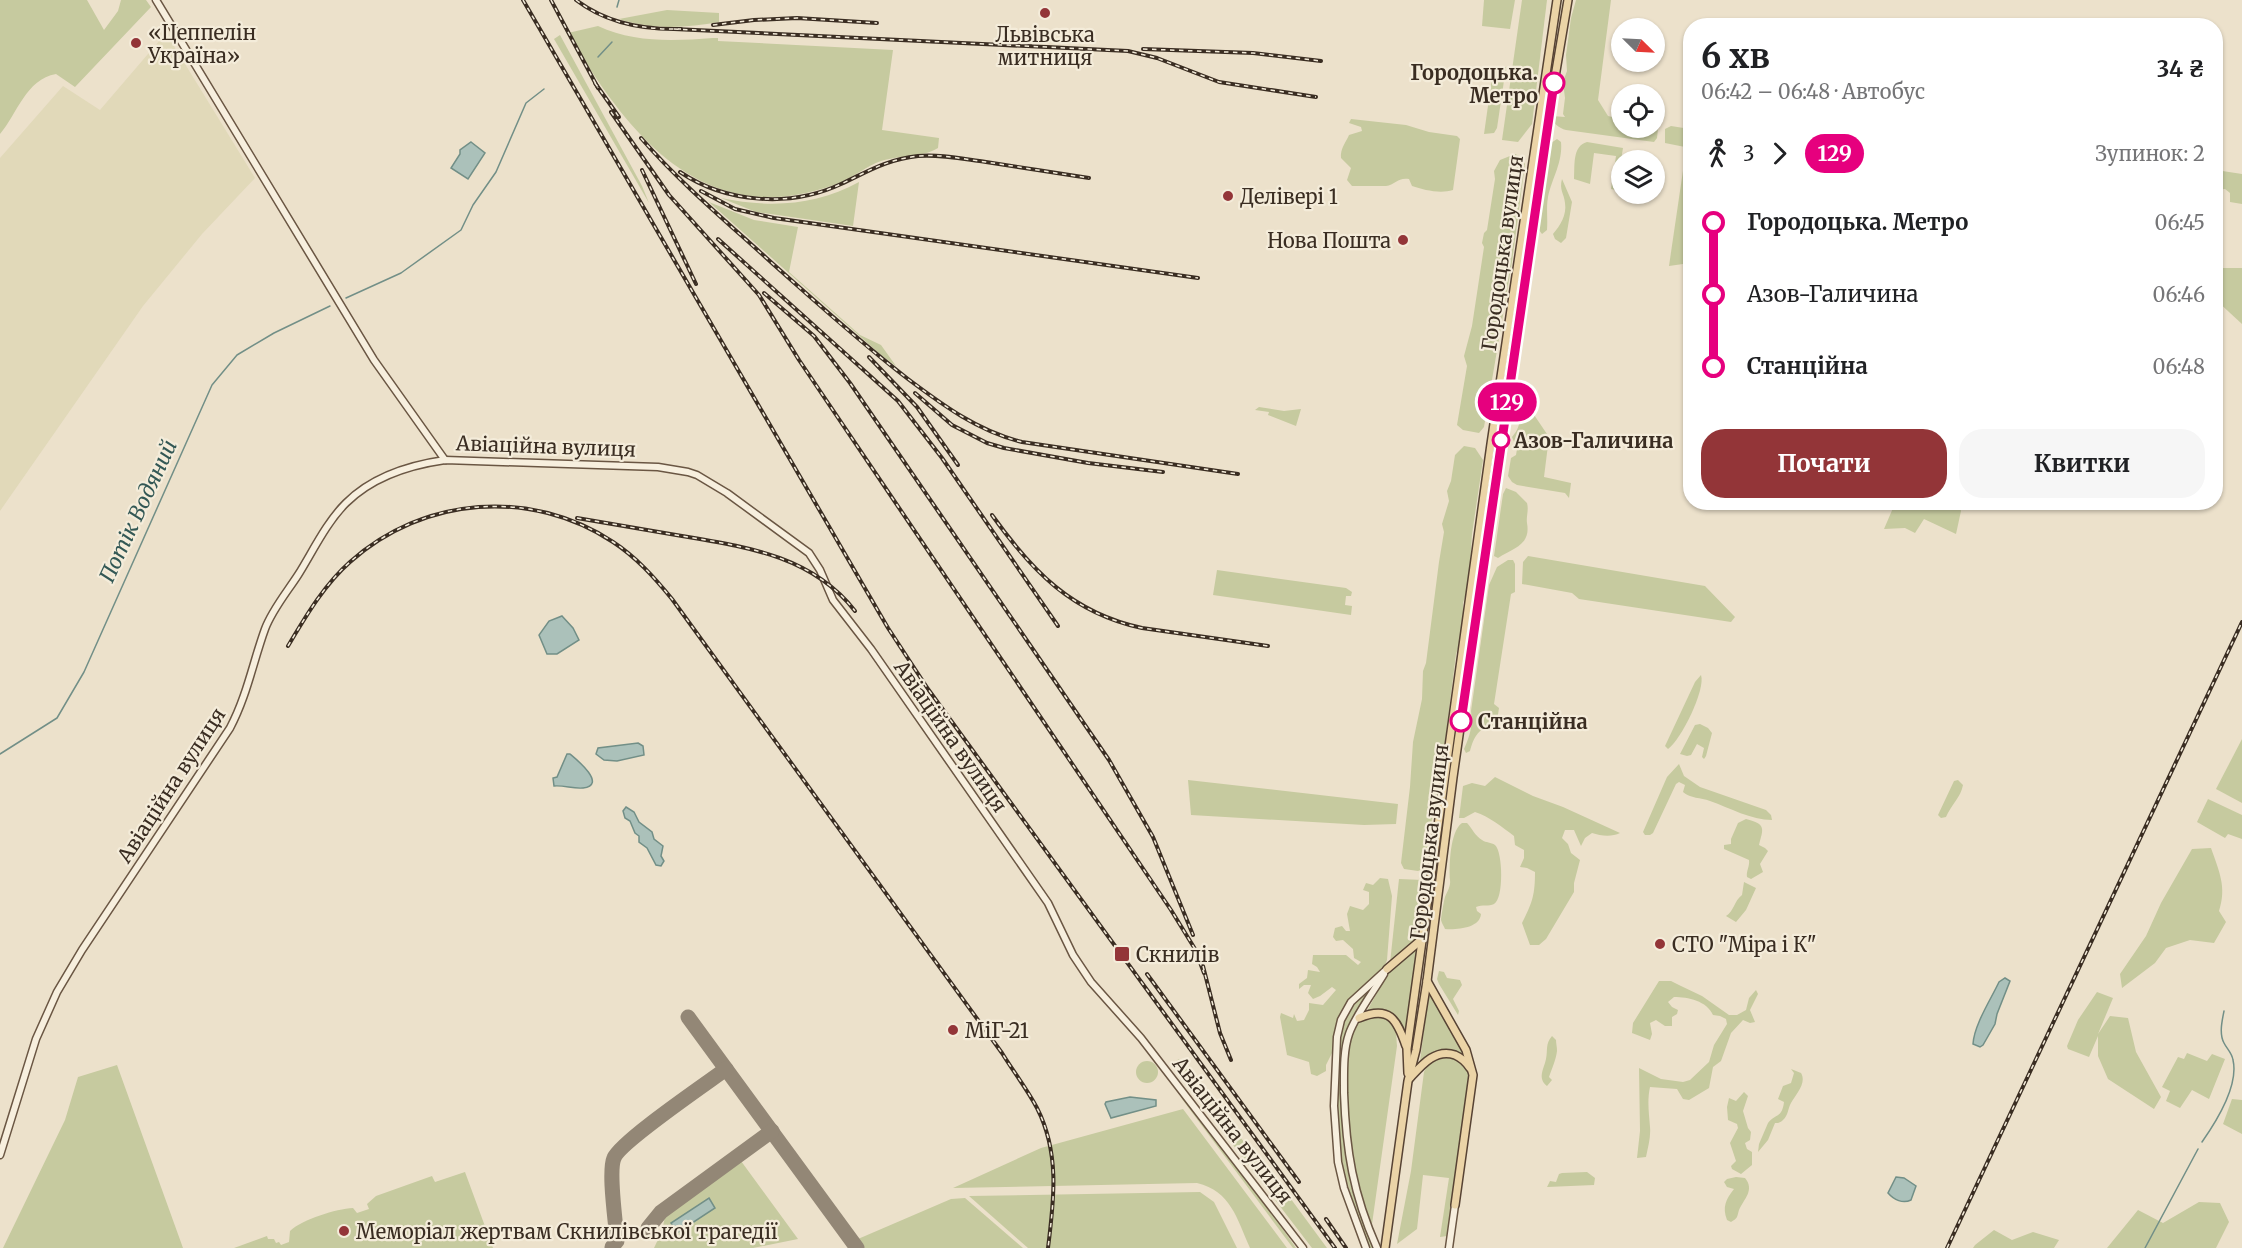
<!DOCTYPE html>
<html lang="uk">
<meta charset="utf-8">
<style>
:root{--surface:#fff;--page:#f6f6f6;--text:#202124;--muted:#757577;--accent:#933538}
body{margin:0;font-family:Merriweather,serif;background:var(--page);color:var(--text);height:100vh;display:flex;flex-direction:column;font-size:22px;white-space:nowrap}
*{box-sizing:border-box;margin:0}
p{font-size:20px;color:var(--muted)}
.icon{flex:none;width:33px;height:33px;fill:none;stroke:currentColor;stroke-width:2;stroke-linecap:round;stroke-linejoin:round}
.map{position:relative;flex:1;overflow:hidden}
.details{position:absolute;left:1683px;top:18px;width:540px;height:492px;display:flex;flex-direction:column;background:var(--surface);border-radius:24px;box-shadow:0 2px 4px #0004}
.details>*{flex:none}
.badge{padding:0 12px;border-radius:20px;font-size:21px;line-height:39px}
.needle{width:39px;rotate:114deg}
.controls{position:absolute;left:1611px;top:18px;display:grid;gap:12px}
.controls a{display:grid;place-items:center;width:54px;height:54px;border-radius:50%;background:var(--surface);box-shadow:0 2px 4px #0004;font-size:30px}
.map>.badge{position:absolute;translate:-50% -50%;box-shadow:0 0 0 3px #fff}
.legs{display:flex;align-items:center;gap:9px;height:66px;padding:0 18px;font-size:20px}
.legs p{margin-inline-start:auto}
.summary{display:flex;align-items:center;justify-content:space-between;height:102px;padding:0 18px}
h1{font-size:33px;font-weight:700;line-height:45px}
.button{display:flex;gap:12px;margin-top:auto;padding:12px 18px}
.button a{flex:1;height:69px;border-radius:24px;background:var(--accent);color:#fff;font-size:24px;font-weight:700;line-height:69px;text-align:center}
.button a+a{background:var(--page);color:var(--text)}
ul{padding:0 18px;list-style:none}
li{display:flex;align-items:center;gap:21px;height:72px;font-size:22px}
li i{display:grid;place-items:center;width:9px;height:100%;margin:0 8px;background:currentColor}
li i::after{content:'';width:15px;height:15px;margin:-8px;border:4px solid;border-radius:50%;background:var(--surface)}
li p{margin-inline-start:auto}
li:first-child i{background:linear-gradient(#0000 50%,currentColor 0)}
li:last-child i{background:linear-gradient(currentColor 50%,#0000 0)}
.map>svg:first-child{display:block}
</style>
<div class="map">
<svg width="2242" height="1248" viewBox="0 0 2242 1248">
<rect width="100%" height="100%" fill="#ece1cb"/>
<!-- farmland -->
<polygon fill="#e1d9b9" points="166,33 255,178 202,234 143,306 0,511 0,158 63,86 100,110"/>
<!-- green -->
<g fill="#c6ca9f">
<path d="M0,0H87L104,30L118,11L121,0H146L151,7L75,87L56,74C26,79 17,114 0,134Z"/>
<polygon points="1484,0 1515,0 1510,29 1482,26"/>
<polygon points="1522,0 1547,0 1532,124 1518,142 1502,140"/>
<path d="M1576,0H1611L1598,100L1608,116L1621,119L1622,128L1658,129L1657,138L1654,142L1566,130C1559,128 1553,124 1552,116L1565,117L1563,114L1565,98L1563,82L1567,71L1566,55L1571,18Z"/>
<path d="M667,10L719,13V22C686,28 651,30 619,19Z"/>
<path d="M598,26C634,43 674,41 713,38H718V41L893,50L882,130L939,138L938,148C921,158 900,155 881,161C867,166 855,176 841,182C830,187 818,190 806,193C690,219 619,120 568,33Z"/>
<polygon points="560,35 642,186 649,203 554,39"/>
<polygon points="1497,66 1506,67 1497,128 1494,133 1484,134 1493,70"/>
<path d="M1351,119L1406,125L1429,132L1457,136L1460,139L1453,190C1440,194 1424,190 1412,186L1409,179C1398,177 1395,185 1386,186H1352L1347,180L1351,168L1341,158C1340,149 1346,142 1349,135L1362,131L1361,127L1349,123Z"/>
<polygon points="1671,126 1690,129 1690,148 1665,143 1665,129"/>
<path d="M1557,139L1561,142C1563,162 1552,178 1548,197C1546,208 1548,219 1547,230L1542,234L1539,230L1551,143Z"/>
<path d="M1587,142L1623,148L1616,190L1611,189L1616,156L1594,153L1590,184L1574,179C1575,166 1572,146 1587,142Z"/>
<polygon points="1515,154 1522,157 1525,164 1512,262 1484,427 1479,433 1463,430 1457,425 1467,366 1464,356 1472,326 1484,247 1482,243 1484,233 1487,230 1495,179 1494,171 1500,160"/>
<polygon points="1685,157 1690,157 1690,263 1669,266"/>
<polygon points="2216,170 2242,174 2242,204 2230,202 2230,193 2225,189 2216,190"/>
<path d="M1562,179L1572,202L1566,238L1561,243L1555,239L1553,234C1560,226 1567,215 1565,203C1564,193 1559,190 1562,179Z"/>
<path d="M859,182L853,226L756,212L721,198C769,208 816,206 859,182Z"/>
<polygon points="709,202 754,220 798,227 789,272 860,335 881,345 896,366 882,356"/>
<polygon points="2216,268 2242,268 2242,324 2216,300"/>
<path d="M1526,403L1549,437L1544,477L1571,483L1569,498L1565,493L1517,485L1512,482L1508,476L1511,458L1516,455L1517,449L1512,437C1524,424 1517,414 1526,403Z"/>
<polygon points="1259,407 1284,411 1301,409 1296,426 1268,415 1269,412 1255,410"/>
<polygon points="1464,446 1475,448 1483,460 1472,534 1469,584 1463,603 1463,634 1456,654 1437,806 1432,819 1425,868 1418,871 1404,869 1401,863 1410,787 1413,742 1422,699 1423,671 1426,663 1439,562 1444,532 1442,524 1449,501 1447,491 1451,481 1455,455"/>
<path d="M1506,488L1516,492L1527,503C1529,510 1526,517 1527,523C1531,545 1514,548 1498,558L1494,556L1503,494Z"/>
<polygon points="1882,503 1959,503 1961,511 1956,534 1924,519 1915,533 1905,528 1884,529 1893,508"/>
<polygon points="1528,556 1705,586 1735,617 1731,622 1579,599 1572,593 1522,584 1523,562"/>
<path d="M1508,560H1513L1515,564V592L1511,594L1494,704L1499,708L1496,727C1480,725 1474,736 1470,751L1466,753L1464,749C1470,736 1473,725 1471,711L1489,585L1497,567Z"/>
<polygon points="1217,570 1346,588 1352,592 1351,596 1346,596 1345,605 1352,606 1351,615 1213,595"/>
<path d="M1701,675C1706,689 1681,740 1668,749L1665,746L1695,682Z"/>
<polygon points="1700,724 1708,728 1712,733 1706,756 1704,759 1702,757 1704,748 1697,744 1691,755 1687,756 1680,754 1695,725"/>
<polygon points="2242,739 2242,803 2216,789"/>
<path d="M1679,764L1684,776L1700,787L1766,810L1771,815L1772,820C1751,820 1730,808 1710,801C1700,797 1691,799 1683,792L1685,785L1679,782L1676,784L1653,833L1650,835H1645L1643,832L1667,777Z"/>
<path d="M1495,777L1533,796L1563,807L1620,833C1612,837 1601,836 1592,833L1585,838L1581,846L1574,830H1565L1562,838L1568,844L1571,853L1580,860L1574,883V892L1546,939L1539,945H1530L1522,923C1532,903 1535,896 1535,872L1527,868L1520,867L1524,858V850L1515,845L1514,836C1502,827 1490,817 1475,812L1464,818H1459L1463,786L1472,783L1485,786Z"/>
<polygon points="1188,780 1398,804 1396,824 1364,825 1191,815"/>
<path d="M1958,780L1963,785C1961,797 1951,805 1946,817L1941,818L1938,815L1954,781Z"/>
<polygon points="2208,799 2242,815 2242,839 2228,834 2225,838 2197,822"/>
<path d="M1746,819C1767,824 1763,829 1759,845L1765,848L1768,851L1760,864L1763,872L1751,879L1747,877C1746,871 1750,866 1749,860L1724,849V845L1731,844V839L1738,823Z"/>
<path d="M1462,823H1467C1472,828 1475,836 1482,840C1486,843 1491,842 1495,845C1503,852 1504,899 1494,904C1489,907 1482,904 1476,907L1477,911L1481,914C1480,928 1457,930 1445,929C1444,926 1442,924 1441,920C1441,918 1444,900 1445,897C1447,892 1451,886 1450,880C1449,866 1450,831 1462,823Z"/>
<path d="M2211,848C2219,871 2227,887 2219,911L2226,922L2214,943L2190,940L2166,948L2155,963L2122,988L2120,974L2146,936L2161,903L2192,849Z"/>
<path d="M1380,878L1388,879L1392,896L1387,960L1383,970L1348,1028L1341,1076L1343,1135L1351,1186L1374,1248H1370C1363,1228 1354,1207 1348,1186C1334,1139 1336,1086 1340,1037L1326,1065V1071L1317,1076L1311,1074L1309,1062L1287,1055L1280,1017L1281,1013L1293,1018L1294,1014L1297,1021L1304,1020L1309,1010V1003L1323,1005L1336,990L1332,987L1320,996L1313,999L1308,993L1311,985H1304L1299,989V984L1307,978L1308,970L1320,972L1317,967L1312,964L1313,955H1346L1358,965L1361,962L1354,958L1353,949L1343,940L1336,941L1333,937L1335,928L1342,926L1346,931H1350L1347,914L1350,906L1363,910L1369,904V892L1363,890L1366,883L1373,885Z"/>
<polygon points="1399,879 1423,880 1415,943 1390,963"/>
<path d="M1744,882L1756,888L1746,910L1736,922L1726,916C1734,911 1734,901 1742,895Z"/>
<path d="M1419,946L1406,1030C1395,1016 1386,1005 1367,1011L1388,973Z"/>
<polygon points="1439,971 1444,972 1447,978 1460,980 1462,985 1453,999 1459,1011 1458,1015 1439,984 1437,979"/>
<path d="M1659,981H1671L1681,986L1702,996L1729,1015H1737L1746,1010L1749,998L1756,990L1758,994L1750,1010L1755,1022L1750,1023L1743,1020L1731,1033L1721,1061L1713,1067L1709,1088L1689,1100L1683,1099L1677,1089L1650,1087C1647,1101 1649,1113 1650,1127C1651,1137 1648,1147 1646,1157L1637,1158L1640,1131L1639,1068L1661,1079L1683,1082L1690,1080L1709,1062L1714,1045L1727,1024L1726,1019L1720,1016L1713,1015C1707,1001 1688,997 1674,997L1668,1002L1672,1007L1678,1010L1677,1014L1672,1017V1026H1665L1656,1020L1650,1023L1652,1034L1650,1040L1632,1033L1633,1023Z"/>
<path d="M1429,992L1466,1057C1448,1047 1436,1051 1420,1061Z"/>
<polygon points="2097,992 2113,998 2098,1034 2110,1016 2128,1018 2136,1052 2161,1097 2154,1109 2108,1079 2098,1056 2098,1036 2089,1057 2068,1049 2067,1046 2078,1020"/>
<path d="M1379,1015C1397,1024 1396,1027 1397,1046L1372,1224C1367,1211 1361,1198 1358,1185C1350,1157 1340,1050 1355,1027C1361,1019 1370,1016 1379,1015Z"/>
<path d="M1552,1036L1556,1040C1556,1043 1557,1047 1557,1051C1556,1060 1552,1068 1549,1077L1552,1080L1547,1086C1537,1078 1544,1069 1546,1059C1548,1050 1545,1044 1552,1036Z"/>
<polygon points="2187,1053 2207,1061 2212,1054 2225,1059 2209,1099 2192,1090 2180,1108 2166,1101 2170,1091 2162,1087 2178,1057 2184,1059"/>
<path d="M1447,1056C1458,1059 1464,1063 1469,1074L1447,1236L1440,1237L1449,1178L1423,1175L1417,1229L1397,1244L1411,1171L1424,1072C1429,1061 1436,1058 1447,1056Z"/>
<polygon points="1179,1059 1225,1120 1274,1176 1327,1248 1312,1248 1171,1064"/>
<circle cx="1147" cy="1072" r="11"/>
<polygon points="117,1065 183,1248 3,1248 65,1120 78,1077"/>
<path d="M1791,1069L1801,1073C1807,1083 1796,1094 1791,1103C1788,1108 1788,1116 1783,1120C1780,1123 1778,1123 1775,1123L1768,1140L1758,1152L1759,1144L1768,1123C1775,1113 1782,1119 1784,1102L1778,1099L1783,1086L1791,1083L1794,1073Z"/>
<polygon points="1744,1092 1748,1096 1743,1111 1748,1128 1751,1132 1750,1140 1745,1143 1747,1149 1752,1152 1752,1165 1741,1174 1732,1169 1731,1166 1736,1161 1730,1143 1738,1128 1737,1124 1728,1120 1727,1107 1729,1098 1736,1101"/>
<polygon points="1180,1093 1271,1212 1296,1248 1293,1248 1182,1099"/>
<polygon points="2232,1099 2242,1100 2242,1134 2223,1124"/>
<path d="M1183,1109L1287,1248H1250C1237,1219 1231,1191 1197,1183L953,1188L1041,1148Z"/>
<polygon points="737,1161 741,1161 798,1239 753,1248 654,1248 662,1231 666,1212"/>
<path d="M465,1172L493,1248H234L267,1236L268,1239H274L276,1243L279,1242L281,1245L289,1242L290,1231C303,1219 336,1209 353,1208L357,1213L369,1209L367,1204L376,1196L432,1176L435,1182Z"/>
<polygon points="1587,1172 1595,1178 1594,1185 1547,1187 1550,1181 1556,1182 1559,1174 1562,1173"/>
<path d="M1736,1177L1745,1178C1755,1190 1744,1199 1739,1210C1737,1217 1738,1218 1731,1222L1727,1220C1722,1207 1726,1199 1734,1189L1727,1187L1724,1182L1727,1179Z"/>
<polygon points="1200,1192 1214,1202 1237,1248 1028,1248 969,1196"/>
<polygon points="965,1198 1023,1248 862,1248 858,1239 951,1199"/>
<polygon points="2199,1202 2220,1203 2229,1222 2216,1248 2107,1248 2138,1210 2163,1223"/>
<polygon points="1994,1230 2012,1240 2033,1232 2059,1240 2054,1248 1973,1248 1975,1245"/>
</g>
<!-- water -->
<g fill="#abc1ba" stroke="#728f87" stroke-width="1.5">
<polygon points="471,142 485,153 468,179 451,168 460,154 460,150"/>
<polygon points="562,616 573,628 579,640 557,654 547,654 539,635 549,621"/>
<polygon points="638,743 643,746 644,755 617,761 604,760 596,754 598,748"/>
<path d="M567,754H570C576,759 608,785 583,788C573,789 564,785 554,786L553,778L557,777Z"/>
<polygon points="626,807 634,812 639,822 652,832 654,839 663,846 661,856 664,861 661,866 656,865 647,848 639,842 639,836 635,833 630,821 625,818 623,811"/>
<path d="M2005,978L2010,981L1997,1014L1995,1024L1983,1045L1980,1047L1973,1044C1974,1025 1991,999 1999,982Z"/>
<polygon points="1130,1097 1156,1100 1156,1106 1111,1118 1105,1104 1106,1102"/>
<path d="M1896,1177L1904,1178L1916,1186L1911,1200C1903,1204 1894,1200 1888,1193Z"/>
<polygon points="709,1198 715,1208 677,1233 671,1223"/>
</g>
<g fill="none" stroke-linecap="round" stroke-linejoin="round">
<!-- stream -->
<g stroke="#728f87" stroke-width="1.5">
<polyline points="617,7 619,0"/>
<polyline points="598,57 612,42"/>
<polyline points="346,298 401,273 461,230 473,205 496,172 526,103 544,89"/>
<polyline points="0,754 57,718 84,672 212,385 237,355 274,333 330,306"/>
<path d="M2202,1142C2216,1122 2239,1086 2233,1060C2232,1053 2227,1049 2224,1043C2219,1034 2222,1021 2224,1011"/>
<polyline points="2145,1248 2198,1149"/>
</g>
<!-- taxiway -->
<g stroke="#938776" stroke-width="15">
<polyline points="688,1017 857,1248"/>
<polyline points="648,1228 661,1212 772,1131"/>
<path d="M612,1247L617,1241C616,1223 608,1172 614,1158C620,1142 707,1083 726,1069"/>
</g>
<!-- secondary casing -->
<g stroke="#6a5643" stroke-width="9">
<g id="secondary">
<polyline points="156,0 374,360 445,460"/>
<path d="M0,1155L36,1039L57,992L82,950L230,728C247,696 253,662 265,629C272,610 287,592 298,575C313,551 326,523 346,503C372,477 410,465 445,460L658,467L688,472L697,475L727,493L809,553L820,570L833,600L871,649L1048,903L1073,955L1091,982L1141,1038L1303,1248"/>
<polyline points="1366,1248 1344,1188 1338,1162 1334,1106 1337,1037 1341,1020 1351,1002 1387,969"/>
<path d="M1377,1248C1353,1194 1346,1151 1344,1093C1344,1074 1343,1051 1349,1034C1355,1016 1374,991 1384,974"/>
<polyline points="1449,1248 1455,1205"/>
</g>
</g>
<!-- primary casing -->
<g stroke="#574334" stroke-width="10">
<g id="primary">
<polyline points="1387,969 1421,940"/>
<polyline points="1427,981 1466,1050 1473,1075 1455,1205"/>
<path d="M1359,1018C1389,1005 1397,1019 1406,1046"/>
<polyline points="1408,1073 1407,1049 1491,444 1557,0"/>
<path d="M1409,1079C1421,1066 1435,1048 1455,1055C1462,1058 1466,1062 1470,1068"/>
<polyline points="1385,1248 1408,1081 1416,1050 1427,981 1453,777 1545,136 1568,0"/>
</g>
</g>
<!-- secondary -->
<use href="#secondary" stroke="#f7efde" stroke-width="6"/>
<!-- primary -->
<use href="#primary" stroke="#ebd4a7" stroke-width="7"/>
<!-- rail casing -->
<g stroke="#3a2d22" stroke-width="4">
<g id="rail">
<polyline points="523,0 888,628 928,689 1335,1248"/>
<polyline points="551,0 598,88"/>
<path d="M576,0C606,23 644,30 681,29"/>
<polyline points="713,25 754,20 797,18 877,23"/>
<polyline points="674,29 1128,51 1157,58 1219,82 1316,97"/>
<polyline points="1143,49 1253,53 1321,61"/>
<polyline points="595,83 619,117"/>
<polyline points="611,112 669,195 759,295 799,360 1171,910 1195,949 1204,973"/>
<path d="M641,138C681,184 728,223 773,264C817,303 861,343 908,379C944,406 978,431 1022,442L1238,474"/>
<polyline points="642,170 696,284"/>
<path d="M680,172C726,203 790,208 841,184C869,171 885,160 918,156C940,154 963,159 986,162C1020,167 1055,173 1089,178"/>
<polyline points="701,191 735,209 774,218 1198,278"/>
<polyline points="718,239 898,401 942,458 1058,626"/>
<polyline points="764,293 814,336 850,383 1109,760 1153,837 1193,935"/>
<polyline points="869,357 917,407 958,465"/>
<polyline points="915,393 952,425 987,443 1004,448 1088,463 1163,472"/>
<path d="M992,515C1032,571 1072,613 1142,628L1268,646"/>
<path d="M577,518C612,524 647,530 682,536C747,547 812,556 855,611"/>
<path d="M288,646C306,616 324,585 350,562C424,496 531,488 613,542C636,557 654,577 672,599L1002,1053C1013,1071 1027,1089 1037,1108C1060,1153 1054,1200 1048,1248"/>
<polyline points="1203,966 1220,1033 1231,1060"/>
<polyline points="1147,974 1299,1182"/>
<polyline points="1326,1219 1346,1248"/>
<polyline points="1947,1248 2242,622"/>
</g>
</g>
<!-- rail -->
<use href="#rail" stroke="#f4ecda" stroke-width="1.5" stroke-dasharray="4.5" stroke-linecap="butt"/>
</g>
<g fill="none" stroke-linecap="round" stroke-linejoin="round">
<!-- line-1 casing -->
<g stroke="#fff" stroke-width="14">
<polyline id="line-1" points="1461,721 1554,83"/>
</g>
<!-- line-1 -->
<use href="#line-1" stroke="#e6007e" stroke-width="9"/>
</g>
<!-- markers -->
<g fill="#933538" stroke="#f4ecda" stroke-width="2">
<circle cx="1045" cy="13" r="6"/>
<circle cx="136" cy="43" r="6"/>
<circle cx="1228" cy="196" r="6"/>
<circle cx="1403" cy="240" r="6"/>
<circle cx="1660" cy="944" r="6"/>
<rect x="1114" y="946" width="16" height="16" rx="3"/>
<circle cx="953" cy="1030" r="6"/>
<circle cx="344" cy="1231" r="6"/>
</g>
<g fill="#fff" stroke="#e6007e" stroke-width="3">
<circle cx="1554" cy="83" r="10"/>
<circle cx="1501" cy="440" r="8"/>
<circle cx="1461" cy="721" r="10"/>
</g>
<g text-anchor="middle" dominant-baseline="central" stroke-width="4.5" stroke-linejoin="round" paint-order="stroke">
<!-- poi labels -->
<g font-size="20" fill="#3a2d22" stroke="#f4ecda" text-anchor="start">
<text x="148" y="32">«Цеппелін<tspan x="148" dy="23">Україна»</tspan></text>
<text x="1045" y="34" text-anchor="middle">Львівська<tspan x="1045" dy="23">митниця</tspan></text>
<text x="1240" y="196">Делівері 1</text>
<text x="1391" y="240" text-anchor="end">Нова Пошта</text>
<text x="1672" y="944">СТО "Міра і К"</text>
<text x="1136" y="954">Скнилів</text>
<text x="965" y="1030">МіГ-21</text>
<text x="356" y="1231">Меморіал жертвам Скнилівської трагедії</text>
</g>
<!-- stop labels -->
<g font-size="20" font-weight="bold" fill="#3a2d22" stroke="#f4ecda" text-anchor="start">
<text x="1538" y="72" text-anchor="end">Городоцька.<tspan x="1538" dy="23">Метро</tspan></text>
<text x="1514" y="440">Азов-Галичина</text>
<text x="1478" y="721">Станційна</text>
</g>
<!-- street labels -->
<g font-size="20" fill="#3a2d22" stroke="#f4ecda">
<text transform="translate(1502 253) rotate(-82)">Городоцька вулиця</text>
<text transform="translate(546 446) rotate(2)">Авіаційна вулиця</text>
<text transform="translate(951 736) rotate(55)">Авіаційна вулиця</text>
<text transform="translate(171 785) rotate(-57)">Авіаційна вулиця</text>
<text transform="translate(1429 842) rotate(-83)">Городоцька вулиця</text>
<text transform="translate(1233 1130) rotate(52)">Авіаційна вулиця</text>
</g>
<!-- water labels -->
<g font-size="21" font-style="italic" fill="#335855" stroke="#f4ecda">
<text transform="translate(138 511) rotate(-65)">Потік Водяний</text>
</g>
</g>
</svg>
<div class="controls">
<a><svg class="needle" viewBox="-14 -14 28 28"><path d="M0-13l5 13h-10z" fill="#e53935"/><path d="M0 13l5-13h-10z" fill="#757577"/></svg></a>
<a><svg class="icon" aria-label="locate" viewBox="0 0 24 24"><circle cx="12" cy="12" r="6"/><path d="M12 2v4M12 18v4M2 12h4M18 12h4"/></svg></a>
<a><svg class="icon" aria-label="layers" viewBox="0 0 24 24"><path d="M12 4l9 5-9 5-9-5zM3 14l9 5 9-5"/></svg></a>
</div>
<b class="badge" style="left:1507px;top:402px;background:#e6007e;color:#fff">129</b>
<section class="details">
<div class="summary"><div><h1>6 хв</h1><p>06:42 – 06:48 · Автобус</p></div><b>34 ₴</b></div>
<div class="legs"><svg class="icon" aria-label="walk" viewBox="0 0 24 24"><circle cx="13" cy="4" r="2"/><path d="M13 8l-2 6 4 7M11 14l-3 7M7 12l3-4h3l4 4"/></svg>3<svg class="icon" aria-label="forward" viewBox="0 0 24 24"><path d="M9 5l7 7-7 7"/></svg><b class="badge" style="background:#e6007e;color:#fff">129</b><p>Зупинок: 2</p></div>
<ul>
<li><i style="color:#e6007e"></i><b>Городоцька. Метро</b><p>06:45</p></li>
<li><i style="color:#e6007e"></i><span>Азов-Галичина</span><p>06:46</p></li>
<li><i style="color:#e6007e"></i><b>Станційна</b><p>06:48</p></li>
</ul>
<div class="button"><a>Почати</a><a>Квитки</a></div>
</section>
</div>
